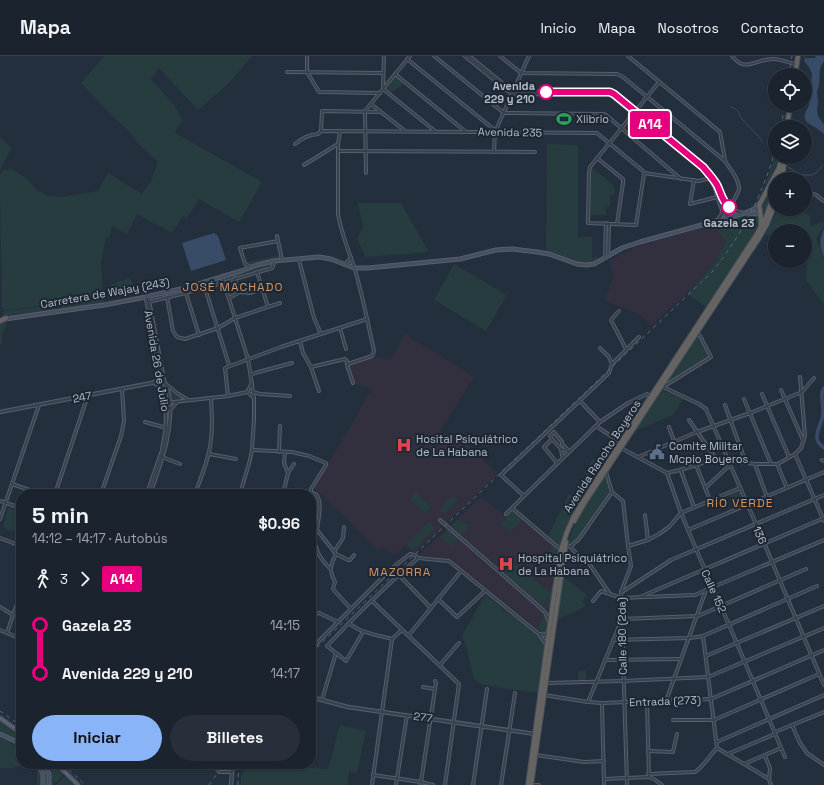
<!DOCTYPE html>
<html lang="es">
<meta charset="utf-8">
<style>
:root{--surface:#1b232e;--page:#282f3a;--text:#f1f3f6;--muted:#a0a4aa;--line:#39404a;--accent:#8ab4f8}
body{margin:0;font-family:"Space Grotesk",sans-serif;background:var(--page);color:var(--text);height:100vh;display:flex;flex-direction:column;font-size:15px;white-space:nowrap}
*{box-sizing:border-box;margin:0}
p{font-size:13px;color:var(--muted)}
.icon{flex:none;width:22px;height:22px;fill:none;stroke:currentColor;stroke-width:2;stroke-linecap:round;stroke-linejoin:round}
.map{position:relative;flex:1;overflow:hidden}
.side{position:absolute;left:16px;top:433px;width:300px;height:280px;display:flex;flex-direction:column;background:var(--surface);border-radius:16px;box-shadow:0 1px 3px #0004,0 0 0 1px var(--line)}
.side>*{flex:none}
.badge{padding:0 8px;border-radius:3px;font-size:14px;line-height:26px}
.buttons{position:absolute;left:768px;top:12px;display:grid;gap:8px}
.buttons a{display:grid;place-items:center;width:44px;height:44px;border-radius:50%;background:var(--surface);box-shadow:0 1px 3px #0004,0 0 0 1px var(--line);font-size:20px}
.map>.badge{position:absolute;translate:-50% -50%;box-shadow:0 0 0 2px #fff}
.legs{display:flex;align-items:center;gap:6px;height:44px;padding:0 16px;font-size:13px}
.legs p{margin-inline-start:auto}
.head{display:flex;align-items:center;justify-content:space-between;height:68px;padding:0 16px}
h1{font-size:22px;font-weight:600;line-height:30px}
.cta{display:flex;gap:8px;margin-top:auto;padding:8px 16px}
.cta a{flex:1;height:46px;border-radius:24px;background:var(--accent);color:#111;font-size:16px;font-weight:600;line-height:46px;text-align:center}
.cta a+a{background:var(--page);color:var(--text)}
ul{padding:0 16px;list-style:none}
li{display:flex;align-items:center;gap:14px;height:48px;font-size:15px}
li i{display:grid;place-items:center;width:6px;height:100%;margin:0 5px;background:currentColor}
li i::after{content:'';width:10px;height:10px;margin:-5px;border:3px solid;border-radius:50%;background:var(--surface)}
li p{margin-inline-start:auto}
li:first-child i{background:linear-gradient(#0000 50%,currentColor 0)}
li:last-child i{background:linear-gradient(currentColor 50%,#0000 0)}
header{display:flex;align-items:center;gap:24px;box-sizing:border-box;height:56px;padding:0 20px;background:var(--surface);border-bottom:1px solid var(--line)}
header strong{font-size:19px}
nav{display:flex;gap:22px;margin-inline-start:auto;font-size:14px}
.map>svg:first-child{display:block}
</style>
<header>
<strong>Mapa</strong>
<nav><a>Inicio</a><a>Mapa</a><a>Nosotros</a><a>Contacto</a></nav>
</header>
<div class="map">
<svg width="824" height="729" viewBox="0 0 824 729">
<rect width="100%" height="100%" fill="#242f3e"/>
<!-- medical -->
<g fill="#32303f">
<polygon points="714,168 726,186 712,210 684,240 651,269 642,260 605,244 614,219 609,205 636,191"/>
<polygon points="405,278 474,321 439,377 468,383 465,386 498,418 414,497 405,489 395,499 382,491 377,494 343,459 314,432 372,333 354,327 348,309 376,300 390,304"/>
<polygon points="481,441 506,460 512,454 559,494 547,549 545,551 543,551 536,545 534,548 542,555 542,560 538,573 449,503 419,499"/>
</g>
<!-- green -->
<g fill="#263c3f">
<polygon points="104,0 252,0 230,26 198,54 167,21 159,12 151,23 174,49 183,65 179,69 175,77 262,126 239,166 199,143 187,162 183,160 172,177 137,158 127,178 112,170 109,182 106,181 101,206 104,249 59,255 58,251 55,248 4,254 2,251 0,135 0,119 3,114 12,113 26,122 37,134 48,140 63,141 98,135 108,117 142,138 151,125 158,106 138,87 126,72 110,58 81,27"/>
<polygon points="396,20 405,27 391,37 386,33"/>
<polygon points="0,81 11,92 0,115"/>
<path d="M547,88L578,89V181H592V202L596,200L597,204C585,210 574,206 563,202L561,199L559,200L547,197L546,196Z"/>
<polygon points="775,100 775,101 780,101 769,125 765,130"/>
<polygon points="593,112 614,130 614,139 610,139 610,150 606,150 606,159 590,159 591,114"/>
<path d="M771,135H774L767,157L761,155C761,148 764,139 771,135Z"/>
<polygon points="358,147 401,147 429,196 366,201 357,183 363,172"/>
<polygon points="778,153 798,153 810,160 811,170 813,170 819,166 824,167 824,170 816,182 824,203 824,248 806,224 808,191 805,190 805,175 775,175 775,179 765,179"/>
<polygon points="747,159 757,159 759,163 759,168 741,199 707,251 691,241 688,237 712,210 726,186 714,168"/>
<polygon points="280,199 281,203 261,205 250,209 248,208 246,206"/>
<path d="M272,208V210L226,225L225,222C241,218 255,210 272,208Z"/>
<polygon points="454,208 507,239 486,275 434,244"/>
<polygon points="129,222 134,228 136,235 115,238 114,233 111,234 110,229"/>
<polygon points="234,225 237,235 230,240 226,227"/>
<polygon points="55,249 57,251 56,254 7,259 3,259 3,255"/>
<polygon points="5,264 13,264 6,266 6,270 2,278 2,288 0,289 0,266"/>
<polygon points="697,281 709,301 667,326"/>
<polygon points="170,334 178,341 184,343 171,345"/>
<polygon points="663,334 683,343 673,359 635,375"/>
<polygon points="593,403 601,410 592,424 584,417"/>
<path d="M605,421L607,422L610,434L578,482L570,490H568C572,465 590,443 603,422Z"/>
<polygon points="739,433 746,448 735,453 729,438"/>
<polygon points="418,435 418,439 430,450 432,450 426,457 425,457 411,444 411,442"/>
<path d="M569,438L579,446C571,460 564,474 560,490L548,480Z"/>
<polygon points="453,440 458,444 445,458 440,453"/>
<path d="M8,451L21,456L20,474C14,475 7,475 3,470Z"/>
<polygon points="512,455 522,463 511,476 501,468"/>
<polygon points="459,463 469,470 461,479 451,470"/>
<polygon points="429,466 435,472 413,494 407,488"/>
<polygon points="449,473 459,482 451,490 440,482"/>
<polygon points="553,490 557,494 554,509 544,502"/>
<polygon points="505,501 550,536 555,514 556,514 550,551 547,553 543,552 547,549 549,539 544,550 543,550 497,511"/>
<polygon points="562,520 587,539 582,546 586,549 577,555 556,564"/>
<polygon points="485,539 538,579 543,585 545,593 538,637 508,633 480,628 473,621 467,593 462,580"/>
<path d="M541,556C547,562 552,572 544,578L538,573L542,560Z"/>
<rect x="578" y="615" width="8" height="10"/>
<polygon points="0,665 21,680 21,686 0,675"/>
<polygon points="340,669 366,675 357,717 349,716 348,729 241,729 241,720 248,709 262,714 265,708 277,708 294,713 304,709 312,712 328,713"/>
<polygon points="0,681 21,693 21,708 35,708 35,712 24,712 18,710 13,712 0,712"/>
<path d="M47,708H53L63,718C61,723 56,725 53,729H51V720Z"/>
<polygon points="37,710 42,721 42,729 37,729"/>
<polygon points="65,720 73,729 56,729"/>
</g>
<!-- water -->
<g fill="#394c67">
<path d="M816,0H824V5L821,10L820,13L819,29L817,36L818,46L817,54L818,60L824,69V78C820,75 817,72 813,70C808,67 803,65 805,58C806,54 808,52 809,49L812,18L809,11L804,5L806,2H815Z"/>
<path d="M824,173V201C819,191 819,183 824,173Z"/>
<polygon points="214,177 218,180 226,204 191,215 182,187"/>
</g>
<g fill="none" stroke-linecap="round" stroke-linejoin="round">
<!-- stream -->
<g stroke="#394c67" stroke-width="1">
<polyline points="804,1 806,2"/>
<path d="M731,51C742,55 737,58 743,64C750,72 757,78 763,86"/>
<polyline points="787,110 800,119 812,119 817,116 823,109"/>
</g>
<!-- river -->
<path stroke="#394c67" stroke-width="3.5" d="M824,332C819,340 824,348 823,357C823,365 816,374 817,382C817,387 821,389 824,392"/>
<!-- minor casing -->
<g stroke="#565f6c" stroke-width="4">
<g id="minor">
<polyline points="307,0 307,16 319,36 380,37"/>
<polyline points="384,0 383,33 435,75"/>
<polyline points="434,0 504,57 603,58 606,59 681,123"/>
<path d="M500,0L521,17L617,18L623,21L725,105C730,113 740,124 739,134L730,152"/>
<polyline points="628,0 720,76 725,104"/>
<path d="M732,0C746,18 756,2 774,3C781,3 788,7 796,8"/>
<polyline points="407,3 496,75"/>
<polyline points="287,16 383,17"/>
<polyline points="395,18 466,76"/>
<polyline points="371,48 380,55"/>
<polyline points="321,75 322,55 381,56 404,74"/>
<path d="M340,75L338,88V158C341,177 349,195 355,214C363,241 368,268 374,295L372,300L348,308"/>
<path d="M295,88C303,82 308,79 318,78L321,75L597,77L643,115L644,117L699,125L711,122"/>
<polyline points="338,95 535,96"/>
<polyline points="494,96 495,76 529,0"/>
<polyline points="597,102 623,123 623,127 617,168"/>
<polyline points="304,109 338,88"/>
<polyline points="366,117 365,55 410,0"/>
<polyline points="644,118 636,169 588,167 589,117 590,111 659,26"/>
<polyline points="694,124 690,148 721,140"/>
<path d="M805,138C817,136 816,140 824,145"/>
<polyline points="277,180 282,204"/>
<polyline points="608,200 609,168"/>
<polyline points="605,202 606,167"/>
<polyline points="299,204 314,262 321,278"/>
<polyline points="345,208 351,202"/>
<polyline points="251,211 245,208 240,192 278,185"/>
<polyline points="257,216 268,251"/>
<polyline points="222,221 248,303 254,342 254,363 252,394 250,404 240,438"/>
<polyline points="235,222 238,236"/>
<polyline points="205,232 229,309"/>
<polyline points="186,237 199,279"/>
<polyline points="167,241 173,275 177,281 185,283 218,272 235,262 280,247"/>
<polyline points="229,242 240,236 250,237 263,233"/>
<polyline points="149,246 205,232 272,212 273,210 274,205"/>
<polyline points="619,255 611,264 626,293"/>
<polyline points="340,272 346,293"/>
<polyline points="300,285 303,297 311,311 319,335"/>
<polyline points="600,292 609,301 612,308"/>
<polyline points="311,311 345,303 347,305 347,309 353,327"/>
<polyline points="251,319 255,317 292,307"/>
<polyline points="167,329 177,337 188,344"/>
<polyline points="661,330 699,348 706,353 756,468 824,629"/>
<polyline points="663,331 711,301 700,280 697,277"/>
<polyline points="781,334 803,384"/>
<polyline points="247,336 252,327"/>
<polyline points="253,336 260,338 290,340"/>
<polyline points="762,338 789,401"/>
<polyline points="228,340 225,312 281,291 367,263"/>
<polyline points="744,343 771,408"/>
<polyline points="580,345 600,366"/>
<polyline points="165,347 228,340 247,336 254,342"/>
<polyline points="725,349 746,407"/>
<polyline points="171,353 177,346"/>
<polyline points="689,364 716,403"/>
<polyline points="145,366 167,372"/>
<polyline points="596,370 617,384"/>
<polyline points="669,371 674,385"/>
<polyline points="552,383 561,393"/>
<polyline points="621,392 667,417 681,457 696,493 721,550 785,701"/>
<polyline points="252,394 292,396 309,400 326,407 326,409 311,433 311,438"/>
<polyline points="279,396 280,370"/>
<polyline points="209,398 236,403"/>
<polyline points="795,398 824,465"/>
<polyline points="162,401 180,408"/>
<polyline points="563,401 562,399 561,393 568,395"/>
<polyline points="638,401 697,376 750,357 802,336 814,322"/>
<polyline points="822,404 824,405"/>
<polyline points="557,407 544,391 552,383 550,380 554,376 562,386 562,388 569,395"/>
<polyline points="755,408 767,441"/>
<polyline points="777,408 787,432"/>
<polyline points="696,409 710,444"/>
<polyline points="681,415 694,451"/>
<polyline points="606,416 612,436 623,445 628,490 631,510 621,536 627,729"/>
<polyline points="288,417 294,408"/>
<polyline points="667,417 680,414 716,403 755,408 778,408 795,398 801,392 805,380 800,321"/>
<polyline points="12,428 41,438"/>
<polyline points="705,432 730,409 732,405"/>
<polyline points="241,434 266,438"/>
<path d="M311,437L316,438C323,446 318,464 317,474"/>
<polyline points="55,438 88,339"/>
<polyline points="101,438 121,380 124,365 122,333"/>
<path d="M195,438C200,424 206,410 209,396C213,378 212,360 211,342"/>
<polyline points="283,438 288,417 284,407 285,396"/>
<polyline points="524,440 501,419 609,317 612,308 639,281"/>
<polyline points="0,445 21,452"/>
<polyline points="512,452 561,494"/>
<polyline points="506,458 524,440 600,366 628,347 647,338 650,340"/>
<polyline points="645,459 648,484"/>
<polyline points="0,463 39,349"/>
<polyline points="440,464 535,547 545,556 549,566"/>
<polyline points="311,471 317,474 336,498 348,504 350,504 354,499"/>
<polyline points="688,474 824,416"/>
<polyline points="0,482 21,490"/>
<path d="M311,487C317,490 316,491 318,497C321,502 326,510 331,513"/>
<polyline points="571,490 572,493 577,498 588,506 610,538"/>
<polyline points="628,490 648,484 659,478 669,471 681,457 740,432"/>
<polyline points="566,491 571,490 579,483 612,436"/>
<polyline points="334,496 343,482 344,471"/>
<path d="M336,498C330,510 329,514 335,526L333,533L351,553"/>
<polyline points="418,502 449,505 539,578 546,588"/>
<polyline points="399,519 431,552"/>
<polyline points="622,536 671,504 824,439"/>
<polyline points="640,541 824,462"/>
<polyline points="438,543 457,561 485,535"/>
<polyline points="372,545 459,628 445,729"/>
<polyline points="593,545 601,535 621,542 695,539 706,534 824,484"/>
<polyline points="0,551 13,559"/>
<polyline points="311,560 319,557 338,566"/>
<path d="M349,567C360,577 378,579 392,583L402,574"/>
<polyline points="0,574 21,583"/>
<path d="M363,576L346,605L327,590C356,559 386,530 418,502"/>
<polyline points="7,577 21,536"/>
<polyline points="540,578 545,579 548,576"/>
<polyline points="409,579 461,515"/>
<polyline points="703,580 717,692"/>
<polyline points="613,584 690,582 703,580 817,530"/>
<polyline points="311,585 316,589"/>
<polyline points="311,593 391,513 410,498 415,499 418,502"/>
<polyline points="706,600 824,550"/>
<polyline points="605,604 681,603"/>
<polyline points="440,609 459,587"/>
<polyline points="546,627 623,625 708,621 824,572"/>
<polyline points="423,631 435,633"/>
<polyline points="544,639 588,646 602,647 711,643 824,594"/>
<polyline points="322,644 336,597"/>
<polyline points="647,645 649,721"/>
<polyline points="666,645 706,534"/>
<polyline points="588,646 622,563 698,560 806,513"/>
<polyline points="602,647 604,729"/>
<polyline points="673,664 714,664 819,618"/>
<polyline points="792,669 800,687 807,697 824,709"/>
<polyline points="775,676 824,656"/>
<polyline points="717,686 824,639"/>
<polyline points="648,695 673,696 677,678"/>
<polyline points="728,698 775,678"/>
<polyline points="536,699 584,706 604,705"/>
<polyline points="765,700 770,712 769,723 771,729"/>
<polyline points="216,708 217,713 219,716 232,716"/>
<polyline points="744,708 781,692"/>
<path d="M648,718L695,716C703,711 710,699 717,692L769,723"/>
<polyline points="373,719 421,726 433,729"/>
<polyline points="604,723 649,721 654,723 662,729"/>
<polyline points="372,729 392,583"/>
<polyline points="396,729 407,659"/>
<polyline points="420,729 421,726 436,627 435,625"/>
<polyline points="473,729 487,633"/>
<polyline points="501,729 515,637"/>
<polyline points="532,729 539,729"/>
</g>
</g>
<!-- tertiary casing -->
<g stroke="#565f6c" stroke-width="4.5">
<g id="tertiary">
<path d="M465,0L512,38H607L612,40L701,112C707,118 711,123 714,130C719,140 719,155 729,161"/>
<path d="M469,0L513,36H610L614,38L703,111C709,117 714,123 718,131C725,146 724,153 743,157"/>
<polyline points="718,164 722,158 722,155"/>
<path d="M148,240L164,325C167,330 168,334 169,339C174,373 161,406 150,438"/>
<polyline points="146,241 163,334 166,356 166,372 162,395 147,438"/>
<polyline points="154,326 157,324 160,317"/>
<polyline points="154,327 158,329 163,333"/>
<polyline points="0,356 162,325"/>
<polyline points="311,641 348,651 535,678"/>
<polyline points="231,729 232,716 233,708"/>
</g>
</g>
<!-- secondary casing -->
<g stroke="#565f6c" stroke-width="5">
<g id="secondary">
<polyline points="747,157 760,158"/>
<polyline points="5,263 104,249 146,241 185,232 241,215 257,209 274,205 319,201 331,203 354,212 368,212 460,203 496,194 512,193 537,196 549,198 577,208 586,209 594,208 622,192 640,186 745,157 754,153 759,149"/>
<polyline points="0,678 21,688"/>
<polyline points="38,708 43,718 43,729"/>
<polyline points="44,708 49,718 49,729"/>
</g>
</g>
<!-- primary casing -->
<g stroke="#414a57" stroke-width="5.5">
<g id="primary">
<polyline points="0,662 21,677"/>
<polyline points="57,708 78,729"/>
</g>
</g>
<!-- trunk casing -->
<g stroke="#434c59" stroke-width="6">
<g id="trunk">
<polyline points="795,19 798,0"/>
<polyline points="787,71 790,49"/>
<polyline points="779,123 781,109"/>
<polyline points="782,123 785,101"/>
<polyline points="761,169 761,162 759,149 779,112 782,101"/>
<polyline points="0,265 6,262"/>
<polyline points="574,465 585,446 759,182 767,168 775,148"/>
<polyline points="528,729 552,553 561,494 567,476 574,460 599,420 757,178 766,161 775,136"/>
<polyline points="531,729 566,486"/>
</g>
</g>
<!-- minor -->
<use href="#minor" stroke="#38414e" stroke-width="2"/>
<!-- tertiary -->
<use href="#tertiary" stroke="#38414e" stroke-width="2.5"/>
<!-- secondary -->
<use href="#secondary" stroke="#465061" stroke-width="3"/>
<!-- primary -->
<use href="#primary" stroke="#56606e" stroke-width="3.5"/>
<!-- trunk -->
<use href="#trunk" stroke="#656462" stroke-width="4"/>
<!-- rail -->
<g stroke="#5a6575" stroke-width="1" stroke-dasharray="4 4" stroke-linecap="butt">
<polyline points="789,19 792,0"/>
<polyline points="781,71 785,49"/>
<path d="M311,597L712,216C741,180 763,139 775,94"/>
<polyline points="0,655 21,670"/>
<polyline points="63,708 85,729"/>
<polyline points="209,729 224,708"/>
<polyline points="238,729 238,720 242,708"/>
</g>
</g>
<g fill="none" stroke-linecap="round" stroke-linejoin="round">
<!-- line-1 casing -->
<g stroke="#fff" stroke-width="9">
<path id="line-1" d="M546,36H610L614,38L703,111C708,117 713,122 717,129C721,137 722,145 729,151"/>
</g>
<!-- line-1 -->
<use href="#line-1" stroke="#e6007e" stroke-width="6"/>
</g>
<!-- icons -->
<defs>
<g id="stadium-bare" transform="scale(1.2)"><path d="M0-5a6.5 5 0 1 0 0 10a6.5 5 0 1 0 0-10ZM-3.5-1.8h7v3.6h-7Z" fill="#2e9e5b" stroke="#1d2633" stroke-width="2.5" paint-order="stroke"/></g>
<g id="hospital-bare" transform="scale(1.2)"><path d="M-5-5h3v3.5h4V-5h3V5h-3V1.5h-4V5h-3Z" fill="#e0444e" stroke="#1d2633" stroke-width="2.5" paint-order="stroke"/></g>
<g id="civic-bare" transform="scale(1.2)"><path d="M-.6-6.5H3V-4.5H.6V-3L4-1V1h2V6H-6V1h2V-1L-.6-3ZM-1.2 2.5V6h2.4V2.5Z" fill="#5c6f8a" stroke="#1d2633" stroke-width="2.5" paint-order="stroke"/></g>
</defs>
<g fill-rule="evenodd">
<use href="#stadium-bare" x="564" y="63"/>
<use href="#hospital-bare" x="404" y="389"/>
<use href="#civic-bare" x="657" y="396"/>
<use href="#hospital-bare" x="506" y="508"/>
</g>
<!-- markers -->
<g fill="#fff" stroke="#e6007e" stroke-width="2">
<circle cx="546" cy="36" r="7"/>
<circle cx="729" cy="151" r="7"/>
</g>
<g text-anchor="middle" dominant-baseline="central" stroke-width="4" stroke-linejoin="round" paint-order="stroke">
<!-- stop labels -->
<g font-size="11" font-weight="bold" fill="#b4bcc9" stroke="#1d2633" text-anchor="end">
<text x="535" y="30">Avenida<tspan x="535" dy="13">229 y 210</tspan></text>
<text x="729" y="167" text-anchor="middle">Gazela 23</text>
</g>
<!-- poi labels -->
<g font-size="11" fill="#b4bcc9" stroke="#1d2633" text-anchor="start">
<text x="576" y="63">Xlibrio</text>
<text x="416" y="383">Hosital Psiquiátrico<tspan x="416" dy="13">de La Habana</tspan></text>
<text x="669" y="390">Comite Militar<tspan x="669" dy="13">Mcpio Boyeros</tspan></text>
<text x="518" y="502">Hospital Psiquiátrico<tspan x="518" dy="13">de La Habana</tspan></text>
</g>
<!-- street labels -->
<g font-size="11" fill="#b4bcc9" stroke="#1d2633">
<text transform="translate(510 76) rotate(1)">Avenida 235</text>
<text transform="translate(105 237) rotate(-10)">Carretera de Wajay (243)</text>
<text transform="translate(157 305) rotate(80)">Avenida 26 de Julio</text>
<text transform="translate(82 341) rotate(-11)">247</text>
<text transform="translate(602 400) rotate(-57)">Avenida Rancho Boyeros</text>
<text transform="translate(760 479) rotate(67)">136</text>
<text transform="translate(714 535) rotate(66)">Calle 152</text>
<text transform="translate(622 580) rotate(-91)">Calle 180 (2da)</text>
<text transform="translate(665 645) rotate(-2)">Entrada (273)</text>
<text transform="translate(423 661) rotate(8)">277</text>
</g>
<!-- neighbourhood labels -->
<g font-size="12" letter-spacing="1" fill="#d59563" stroke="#1d2633">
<text x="233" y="231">JOSÉ MACHADO</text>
<text x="740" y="447">RÍO VERDE</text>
<text x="400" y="516">MAZORRA</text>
</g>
</g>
</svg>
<div class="buttons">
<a><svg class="icon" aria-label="locate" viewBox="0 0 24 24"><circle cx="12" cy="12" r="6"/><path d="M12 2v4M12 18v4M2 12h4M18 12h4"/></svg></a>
<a><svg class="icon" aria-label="layers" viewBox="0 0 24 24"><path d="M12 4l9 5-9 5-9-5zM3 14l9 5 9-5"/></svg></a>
<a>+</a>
<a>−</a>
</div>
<b class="badge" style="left:650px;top:68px;background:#e6007e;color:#fff">A14</b>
<section class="side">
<div class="head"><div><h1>5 min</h1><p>14:12 – 14:17 · Autobús</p></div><b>$0.96</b></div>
<div class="legs"><svg class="icon" aria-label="walk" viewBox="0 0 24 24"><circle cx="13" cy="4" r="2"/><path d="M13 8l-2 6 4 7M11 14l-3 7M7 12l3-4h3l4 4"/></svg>3<svg class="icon" aria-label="forward" viewBox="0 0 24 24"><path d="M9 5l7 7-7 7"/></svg><b class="badge" style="background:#e6007e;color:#fff">A14</b></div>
<ul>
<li><i style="color:#e6007e"></i><b>Gazela 23</b><p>14:15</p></li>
<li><i style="color:#e6007e"></i><b>Avenida 229 y 210</b><p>14:17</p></li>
</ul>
<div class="cta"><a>Iniciar</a><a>Billetes</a></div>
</section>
</div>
